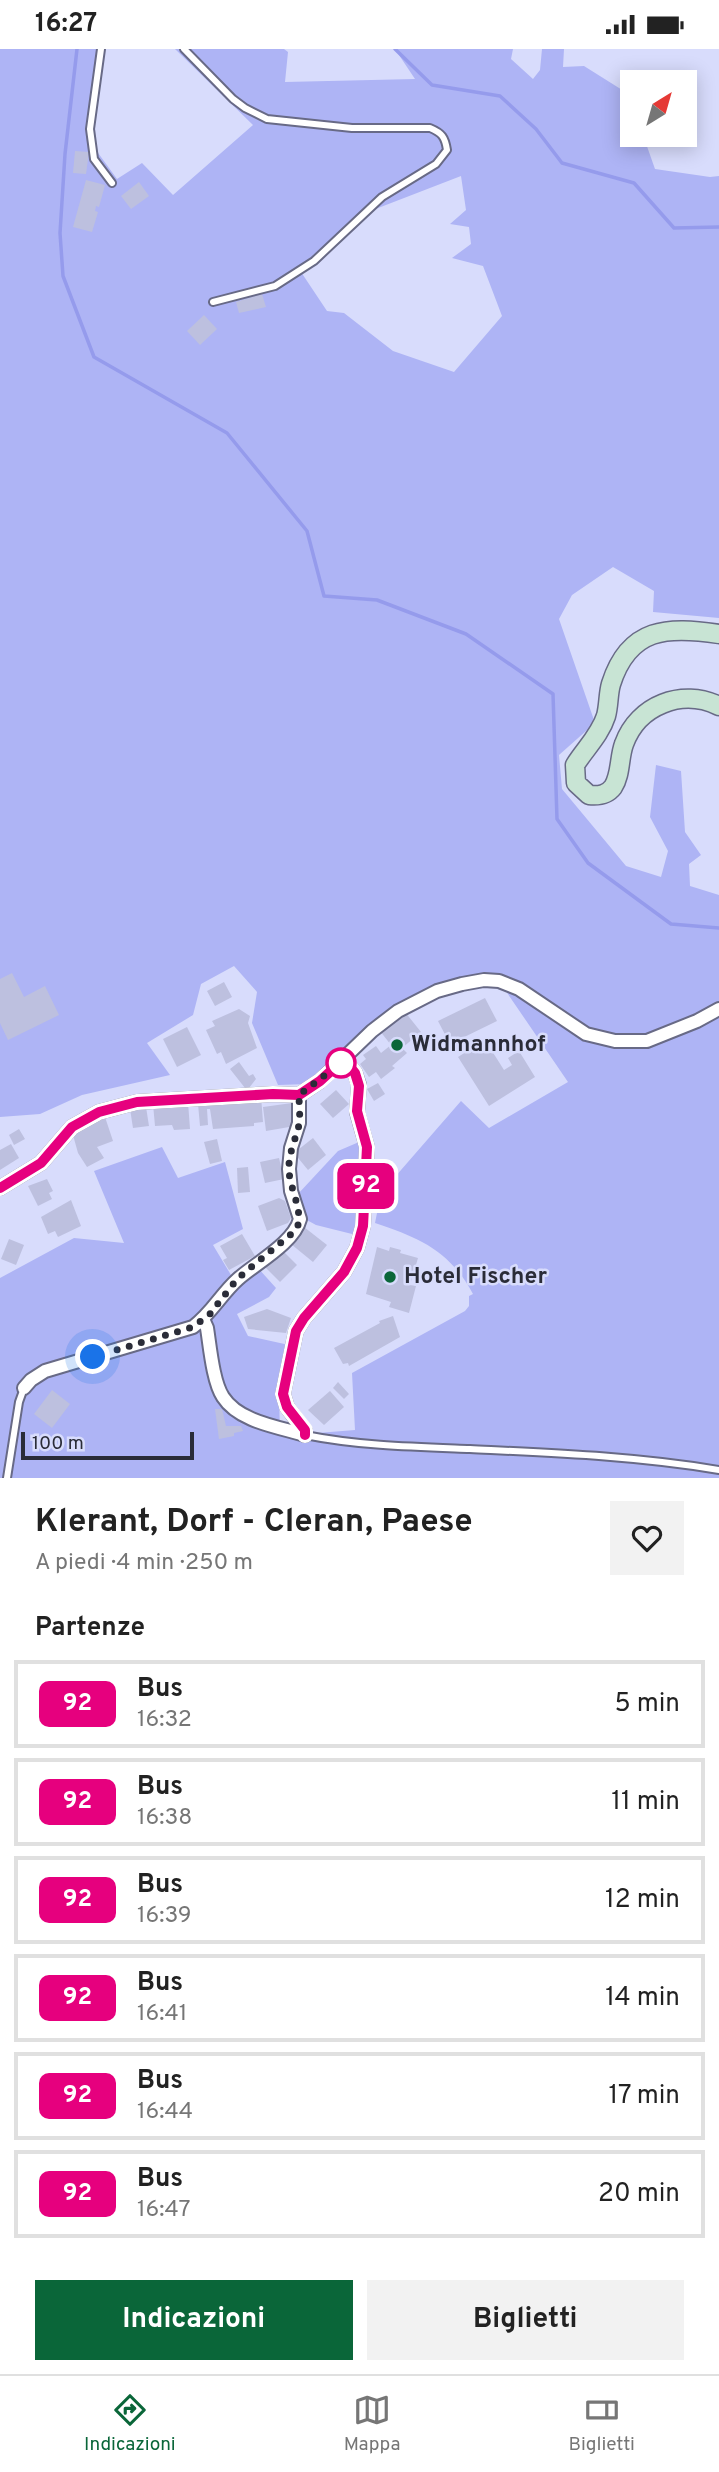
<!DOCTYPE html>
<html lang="it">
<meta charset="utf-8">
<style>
:root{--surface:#fff;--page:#f2f2f2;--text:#222;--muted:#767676;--line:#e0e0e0;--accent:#0a6639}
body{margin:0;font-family:Overpass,sans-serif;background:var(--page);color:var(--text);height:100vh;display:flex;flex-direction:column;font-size:26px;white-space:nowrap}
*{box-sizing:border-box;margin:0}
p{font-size:23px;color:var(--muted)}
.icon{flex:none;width:38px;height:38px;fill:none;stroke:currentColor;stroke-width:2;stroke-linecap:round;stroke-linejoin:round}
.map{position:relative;height:1429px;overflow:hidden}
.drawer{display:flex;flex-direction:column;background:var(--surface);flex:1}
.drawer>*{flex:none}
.badge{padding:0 14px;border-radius:10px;font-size:24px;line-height:46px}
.needle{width:46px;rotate:37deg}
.buttons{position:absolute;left:620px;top:21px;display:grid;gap:14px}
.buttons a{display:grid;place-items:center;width:77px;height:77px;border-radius:0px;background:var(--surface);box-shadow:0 4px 18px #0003;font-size:35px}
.scale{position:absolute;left:21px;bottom:18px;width:173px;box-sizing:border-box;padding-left:7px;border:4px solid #2a2c38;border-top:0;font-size:19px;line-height:24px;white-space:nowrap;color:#2a2c38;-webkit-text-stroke:5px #d8dcfc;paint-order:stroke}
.you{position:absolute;width:35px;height:35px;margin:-18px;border:5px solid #fff;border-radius:50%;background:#1a73e8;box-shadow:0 0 0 10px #1a73e833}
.map>.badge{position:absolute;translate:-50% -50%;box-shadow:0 0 0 4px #fff}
h2{padding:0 35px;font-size:26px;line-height:63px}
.round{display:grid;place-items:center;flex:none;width:74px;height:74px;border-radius:0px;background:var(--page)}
.head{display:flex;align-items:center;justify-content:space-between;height:119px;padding:0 35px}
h1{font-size:33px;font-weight:700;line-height:52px}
.primary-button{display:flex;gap:14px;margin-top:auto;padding:14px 35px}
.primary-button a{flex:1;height:80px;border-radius:0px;background:var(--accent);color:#fff;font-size:28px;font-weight:700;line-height:80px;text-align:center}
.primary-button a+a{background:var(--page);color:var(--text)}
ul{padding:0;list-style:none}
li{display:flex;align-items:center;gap:21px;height:88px;margin:0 14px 10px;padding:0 21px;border:4px solid var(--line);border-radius:0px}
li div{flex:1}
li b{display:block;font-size:26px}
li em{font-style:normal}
li .badge{min-width:77px;font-weight:700;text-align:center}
.status{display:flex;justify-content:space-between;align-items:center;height:49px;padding:0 35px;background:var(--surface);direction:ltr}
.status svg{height:19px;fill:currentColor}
.dock{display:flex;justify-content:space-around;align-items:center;height:98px;border-top:2px solid var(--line);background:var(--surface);font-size:19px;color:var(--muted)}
.dock a{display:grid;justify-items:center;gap:4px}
.dock .on{color:var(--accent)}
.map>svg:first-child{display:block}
</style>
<div class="status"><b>16:27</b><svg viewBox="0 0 49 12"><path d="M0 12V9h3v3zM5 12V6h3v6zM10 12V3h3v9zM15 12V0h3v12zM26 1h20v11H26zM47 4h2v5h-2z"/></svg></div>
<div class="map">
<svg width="719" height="1429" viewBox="0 0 719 1429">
<rect width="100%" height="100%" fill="#d8dcfc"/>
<!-- green -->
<g fill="#aeb4f5" fill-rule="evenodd">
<path d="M0,0H103L97,44L93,97L117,130L142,114L173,146L253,76L175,0H284L288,3L285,33L415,30L395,0H513L511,10L533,30L540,21L542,0H564L563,18L584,17L627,44L632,50V86H643L655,120L710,128L719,127V569L653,563L654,542L613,518L572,546L559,570L595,674L559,706L562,740L626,817L661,828L668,802L650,768L656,716L681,722L685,783L701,806L689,815L690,837L719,846V1429H0V1229L74,1189L124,1194L94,1122L162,1098L178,1129L225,1113L243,1180L213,1196L237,1236L258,1219L276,1239L269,1248L237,1265L248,1287L289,1296L279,1343L280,1387L355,1381L352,1324L465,1262L469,1257V1247L473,1245C450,1202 420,1189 375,1174L381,1144L461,1052L489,1079L568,1033L499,932L437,942L308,1035L278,1036L252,974L257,943L234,917L201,935L193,966L147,994L170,1026L82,1046L40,1065L0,1068ZM461,127L466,161L450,175L469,178L471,195L452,209L483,217L502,267L454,323L393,302L344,264L327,262L301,223L373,161Z"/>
<path d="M359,1093C366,1122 360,1156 356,1186L316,1176L305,1170L298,1145L338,1102Z"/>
</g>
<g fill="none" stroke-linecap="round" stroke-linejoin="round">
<!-- stream -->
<g stroke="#959bec" stroke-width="3.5">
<polyline points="77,0 65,105 60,184 63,227 94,308 227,384 307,482 324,547 377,551 466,585 553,645 557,770 588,814 671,875 719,879"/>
<polyline points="395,0 432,36 500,47 536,80 562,114 634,134 674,179 719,178"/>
</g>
</g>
<!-- building -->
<g fill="#bdc0df">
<polygon points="75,102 89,103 86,125 73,124"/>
<polygon points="86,131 105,136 99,158 96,157 95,162 98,163 92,183 73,178"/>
<polygon points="139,133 149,147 131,160 121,147"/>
<polygon points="262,245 266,258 239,264 236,253"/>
<polygon points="204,266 217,280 200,296 187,282"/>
<polygon points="12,924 24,948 45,937 59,966 8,991 0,974 0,930"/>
<polygon points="224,933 232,948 215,957 207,942"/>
<polygon points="485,949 497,972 450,995 438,972"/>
<polygon points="239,960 250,967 248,974 257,999 226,1015 221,1003 217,1005 206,981 215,977 212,972"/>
<polygon points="405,963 421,983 402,999 407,1004 392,1017 395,1019 381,1030 376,1023 369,1028 360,1015 366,1010 363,1006 376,997 381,1004 391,996 380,982"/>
<polygon points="187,978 201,1006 177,1018 163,990"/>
<polygon points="485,991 504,1021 512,1016 508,1009 519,1002 535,1028 489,1057 458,1008"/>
<polygon points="239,1013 249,1027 253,1025 256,1030 249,1039 245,1039 230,1020"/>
<polygon points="378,1034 385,1045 374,1052 367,1040"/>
<polygon points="336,1041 349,1055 333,1069 320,1055"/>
<polygon points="261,1047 263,1073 254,1074 254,1077 213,1080 210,1060 207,1060 208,1076 200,1077 198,1055"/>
<polygon points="188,1053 190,1080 174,1081 172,1076 155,1077 153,1055"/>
<polygon points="292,1054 295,1077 266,1082 263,1058"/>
<polygon points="146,1058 149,1077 133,1079 130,1060"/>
<polygon points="105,1068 113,1092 97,1098 104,1109 87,1118 78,1104 73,1086 89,1073"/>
<polygon points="19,1080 25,1090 14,1096 9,1086"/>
<polygon points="313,1089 326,1106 308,1121 294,1104"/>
<polygon points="217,1090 222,1112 210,1115 204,1093"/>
<polygon points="11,1095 19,1109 0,1121 0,1101"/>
<polygon points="279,1109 284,1130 265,1134 260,1113"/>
<polygon points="248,1118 250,1143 238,1144 237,1119"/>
<polygon points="47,1130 53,1142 49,1144 52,1150 38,1157 28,1137"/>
<polygon points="279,1149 285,1152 291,1169 288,1174 267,1182 258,1157"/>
<polygon points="71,1151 81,1177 58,1188 55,1182 48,1185 41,1168"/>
<polygon points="304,1178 327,1196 313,1213 291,1195"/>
<polygon points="242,1185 255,1207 229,1221 223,1211 227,1209 220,1197"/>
<polygon points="9,1190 24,1196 16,1216 1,1210"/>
<polygon points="377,1198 389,1202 390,1198 401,1201 400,1204 418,1209 410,1236 416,1237 409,1264 389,1258 391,1253 366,1245"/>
<polygon points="281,1200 297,1216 280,1233 264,1217"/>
<polygon points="267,1260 291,1269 286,1284 248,1280 244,1268"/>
<polygon points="393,1267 400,1288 349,1317 348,1314 343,1315 334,1299 380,1274 379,1272"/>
<polygon points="338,1333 349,1345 344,1350 333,1339"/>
<polygon points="52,1341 70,1355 52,1379 34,1365"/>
<polygon points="330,1342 344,1358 324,1376 308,1361"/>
<polygon points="215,1360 222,1360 226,1377 241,1377 243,1382 234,1384 234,1387 219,1390"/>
</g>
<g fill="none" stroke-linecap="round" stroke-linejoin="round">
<!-- lane casing -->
<g stroke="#686a86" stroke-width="10">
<g id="lane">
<polyline points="101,0 90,80 94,110 112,134"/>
<path d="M184,0L233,50L245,59L267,70L352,79H430C442,84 445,88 447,101L436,115L382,148L314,212L275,237L213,253"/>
<path d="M305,1386C360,1397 415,1398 470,1400C553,1404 636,1407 719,1421"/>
<polyline points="7,1429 19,1353 24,1339"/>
</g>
</g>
<!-- street casing -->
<g stroke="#686a86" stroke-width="16">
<g id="street">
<polyline points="0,1139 41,1114 72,1078 99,1063 137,1053 273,1045 299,1046 320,1032 372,982 398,962 437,942 462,935 484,931 499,932 519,940 586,985 615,992 647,992 697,972 719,960"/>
<path d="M203,1270L207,1279C210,1298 213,1333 223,1348C239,1373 279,1378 305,1386"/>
<path d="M24,1339L31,1331L45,1322L193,1278C212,1264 221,1245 238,1230C256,1214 294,1194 300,1170L291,1142L289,1120L291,1099L299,1074V1046"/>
<polyline points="305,1386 305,1382 287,1358 283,1345 296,1282 304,1269 344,1223 357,1199 363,1177 367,1098 357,1063 359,1036 355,1024 344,1010"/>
</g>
</g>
<!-- secondary casing -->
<g stroke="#686a86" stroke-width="21">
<path id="secondary" d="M719,585C668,577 629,578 611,635C608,645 609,656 606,667C600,686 585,700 575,716L576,734L589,746C599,747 607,746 613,738C621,726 619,708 624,695C638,656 682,639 719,657"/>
</g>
<!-- lane -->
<use href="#lane" stroke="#fff" stroke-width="6"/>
<!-- street -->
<use href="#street" stroke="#fff" stroke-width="12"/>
<!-- secondary -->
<use href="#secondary" stroke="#c8e4d4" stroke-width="18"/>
</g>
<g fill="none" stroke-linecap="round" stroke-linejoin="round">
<!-- line casing -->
<g stroke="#fff" stroke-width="16">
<polyline id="line" points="0,1139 41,1114 72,1078 99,1063 137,1053 273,1045 299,1046 320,1032 344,1010 355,1024 359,1037 357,1062 367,1098 363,1177 357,1199 344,1223 304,1269 296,1282 283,1345 287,1358 305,1381 305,1386"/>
</g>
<!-- line -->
<use href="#line" stroke="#e6007e" stroke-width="10"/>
<!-- walk -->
<path stroke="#2a2c38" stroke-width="7" stroke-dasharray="0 12.6" d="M93,1308L193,1278L210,1265L237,1230L296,1181C305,1165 290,1141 289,1122C288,1107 294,1094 298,1080C301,1069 299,1057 299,1046L341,1014"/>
</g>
<!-- markers -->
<g fill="#0a6639" stroke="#d8dcfc" stroke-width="2.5">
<circle cx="397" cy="996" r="7"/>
<circle cx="390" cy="1228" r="7"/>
</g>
<circle fill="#fff" stroke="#e6007e" stroke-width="3.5" cx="341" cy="1014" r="14"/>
<g text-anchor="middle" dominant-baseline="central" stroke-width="5" stroke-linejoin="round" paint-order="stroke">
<!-- poi labels -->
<g font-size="23" font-weight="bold" fill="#2a2c38" stroke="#d8dcfc" text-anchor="start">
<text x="411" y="996">Widmannhof</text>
<text x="404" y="1228">Hotel Fischer</text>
</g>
</g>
</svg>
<div class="buttons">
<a><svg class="needle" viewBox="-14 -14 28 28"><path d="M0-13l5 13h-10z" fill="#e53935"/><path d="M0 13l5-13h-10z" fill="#767676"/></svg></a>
</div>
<div class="scale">100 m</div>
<div class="you" style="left:93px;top:1308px"></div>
<b class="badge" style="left:366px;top:1137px;background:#e6007e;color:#fff">92</b>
</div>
<section class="drawer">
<div class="head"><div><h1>Klerant, Dorf - Cleran, Paese</h1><p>A piedi · 4 min · 250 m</p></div><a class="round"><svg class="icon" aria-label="heart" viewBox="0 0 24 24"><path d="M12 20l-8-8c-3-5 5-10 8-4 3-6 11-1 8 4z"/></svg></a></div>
<h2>Partenze</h2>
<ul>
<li><span class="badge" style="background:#e6007e;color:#fff">92</span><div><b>Bus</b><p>16:32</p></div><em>5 min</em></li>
<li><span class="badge" style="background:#e6007e;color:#fff">92</span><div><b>Bus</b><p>16:38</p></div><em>11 min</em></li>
<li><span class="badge" style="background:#e6007e;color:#fff">92</span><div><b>Bus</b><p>16:39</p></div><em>12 min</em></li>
<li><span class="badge" style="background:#e6007e;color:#fff">92</span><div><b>Bus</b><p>16:41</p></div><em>14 min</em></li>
<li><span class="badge" style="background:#e6007e;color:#fff">92</span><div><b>Bus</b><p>16:44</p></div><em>17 min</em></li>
<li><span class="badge" style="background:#e6007e;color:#fff">92</span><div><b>Bus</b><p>16:47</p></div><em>20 min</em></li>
</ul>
<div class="primary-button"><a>Indicazioni</a><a>Biglietti</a></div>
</section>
<nav class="dock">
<a class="on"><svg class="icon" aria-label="directions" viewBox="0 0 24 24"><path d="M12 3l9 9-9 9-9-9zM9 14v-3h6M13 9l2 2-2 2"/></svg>Indicazioni</a>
<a><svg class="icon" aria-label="map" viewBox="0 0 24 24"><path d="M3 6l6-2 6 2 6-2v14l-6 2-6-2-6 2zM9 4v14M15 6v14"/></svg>Mappa</a>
<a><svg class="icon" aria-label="tickets" viewBox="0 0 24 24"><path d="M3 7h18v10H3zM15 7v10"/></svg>Biglietti</a>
</nav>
